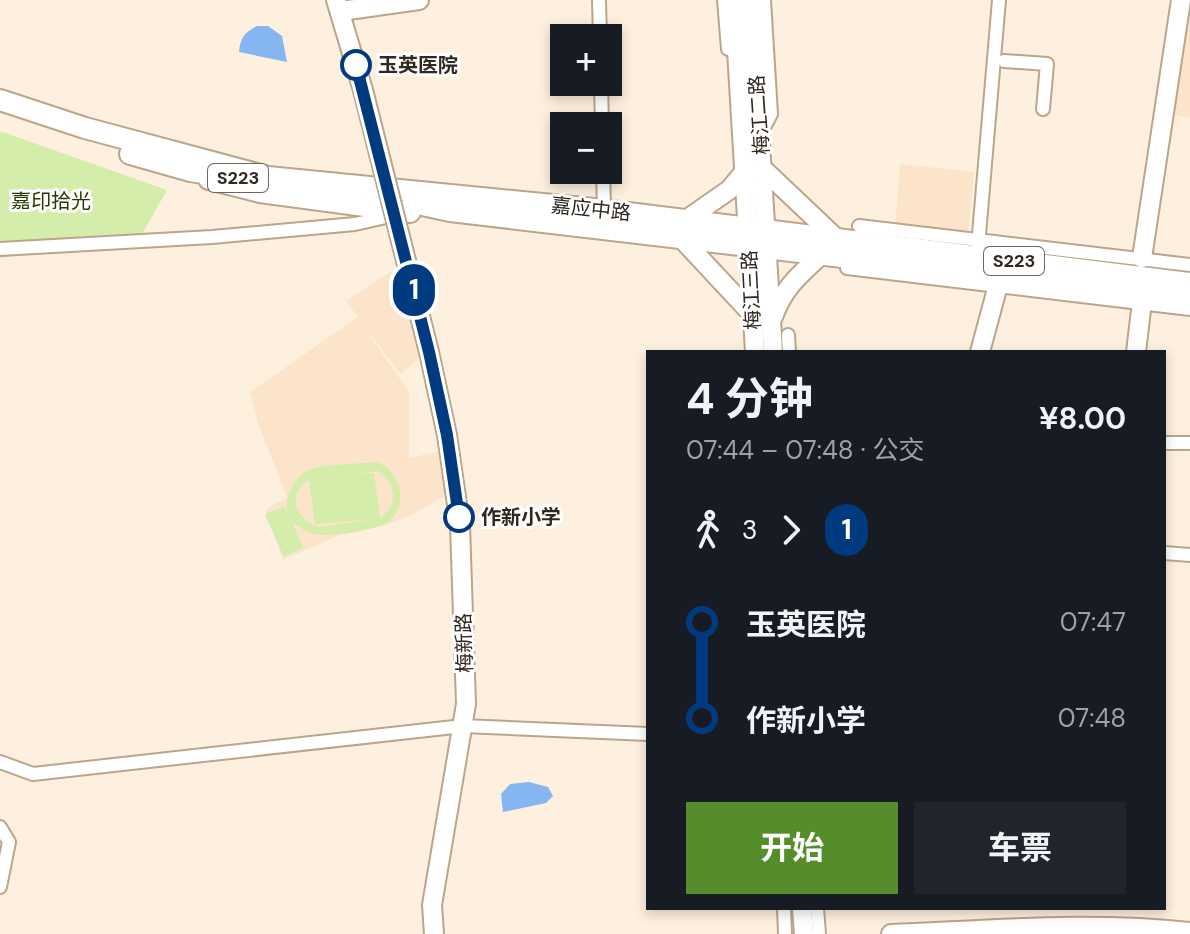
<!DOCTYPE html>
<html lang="zh">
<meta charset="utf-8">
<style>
:root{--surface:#171b24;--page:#20242c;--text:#f1f3f6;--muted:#9ea1a6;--accent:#548d29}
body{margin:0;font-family:"DM Sans","Noto Sans SC",sans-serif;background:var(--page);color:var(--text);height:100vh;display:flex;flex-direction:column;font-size:30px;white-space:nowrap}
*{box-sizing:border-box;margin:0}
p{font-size:26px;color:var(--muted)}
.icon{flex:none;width:44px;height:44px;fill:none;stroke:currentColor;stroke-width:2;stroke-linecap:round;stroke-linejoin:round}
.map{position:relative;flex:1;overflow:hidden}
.drawer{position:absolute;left:646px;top:350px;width:520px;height:560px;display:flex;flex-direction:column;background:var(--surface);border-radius:0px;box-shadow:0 4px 12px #0003}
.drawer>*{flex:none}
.badge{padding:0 16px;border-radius:26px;font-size:28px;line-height:52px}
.fabs{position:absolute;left:550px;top:24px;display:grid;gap:16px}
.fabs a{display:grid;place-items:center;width:72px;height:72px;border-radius:0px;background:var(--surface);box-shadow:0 4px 12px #0003;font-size:40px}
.map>.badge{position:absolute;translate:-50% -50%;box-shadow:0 0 0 4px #fff}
.legs{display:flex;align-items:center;gap:12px;height:88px;padding:0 40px;font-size:26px}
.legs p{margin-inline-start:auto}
.headline{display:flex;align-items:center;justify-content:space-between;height:136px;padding:0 40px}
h1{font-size:44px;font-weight:700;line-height:60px}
.action{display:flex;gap:16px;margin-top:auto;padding:16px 40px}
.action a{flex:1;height:92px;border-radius:0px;background:var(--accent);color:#fff;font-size:32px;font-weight:700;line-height:92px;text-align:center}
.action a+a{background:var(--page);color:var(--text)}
ul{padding:0 40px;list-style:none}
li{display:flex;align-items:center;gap:28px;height:96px;font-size:30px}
li i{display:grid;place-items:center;width:12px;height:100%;margin:0 10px;background:currentColor}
li i::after{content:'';width:20px;height:20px;margin:-10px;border:6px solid;border-radius:50%;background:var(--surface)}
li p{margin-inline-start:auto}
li:first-child i{background:linear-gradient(#0000 50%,currentColor 0)}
li:last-child i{background:linear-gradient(currentColor 50%,#0000 0)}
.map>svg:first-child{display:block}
</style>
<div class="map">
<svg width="1190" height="934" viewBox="0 0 1190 934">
<rect width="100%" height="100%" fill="#fef0df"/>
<!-- built -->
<g fill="#fbe4c9">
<polygon points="1187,0 1190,0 1190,118 1172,114"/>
<polygon points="900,164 974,172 968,236 895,230"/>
<polygon points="391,271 428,351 401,374 362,324 409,392 409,458 445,450 448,494 410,516 382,526 338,536 283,560 265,510 287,497 258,423 250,392 358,317 346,301"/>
</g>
<!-- green -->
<g fill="#d5edab" fill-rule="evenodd">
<polygon points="0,131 167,190 141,236 0,258"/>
<path d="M375,462C400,467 411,506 388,522C376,530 327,538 314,534C305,531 298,527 292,521L303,548L284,557L265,515L284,506L288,514C284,497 293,477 309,470C322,464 359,464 375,462ZM377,471C396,483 400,504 380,518L374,473L358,474ZM309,480L315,524L375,519L319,527C296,520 285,495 309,480Z"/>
</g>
<!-- water -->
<g fill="#85b6f1">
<path d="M257,26H268L282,36L287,62L239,52C240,38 245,32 257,26Z"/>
<polygon points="529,782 548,787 553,796 546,803 503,812 501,794 510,784"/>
</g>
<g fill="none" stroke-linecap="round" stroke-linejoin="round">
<!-- street casing -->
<g stroke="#bba58b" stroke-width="16">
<g id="street">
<polyline points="599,0 600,38"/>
<polyline points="724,0 728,49"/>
<polyline points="1004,61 1047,64 1043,109"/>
<polyline points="601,82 602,126"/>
<polyline points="762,131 771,114 764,0"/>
<polyline points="603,170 604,210"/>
<polyline points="859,226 1190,265"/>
<polyline points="978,246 999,0"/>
<polyline points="0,249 212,237 355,224 395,215"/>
<polyline points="847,268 1190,309"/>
<polyline points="788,335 789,352"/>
<polyline points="1164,443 1190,443"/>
<polyline points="1164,553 1190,555"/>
<polyline points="0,762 33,774 463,726 648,734"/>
<polyline points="0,827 9,842 0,887"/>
<polyline points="784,908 785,934"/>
<polyline points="817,908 819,934"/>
</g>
</g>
<!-- secondary casing -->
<g stroke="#bba58b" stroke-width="22">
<g id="secondary">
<polyline points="336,0 363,90"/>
<polyline points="734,0 755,352"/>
<polyline points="751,0 773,352"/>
<polyline points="341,11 419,0"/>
<polyline points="763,169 838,240"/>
<polyline points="686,220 729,190 745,171"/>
<polyline points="681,238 752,314"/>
<polyline points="1142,258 1181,0"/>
<path d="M773,317C783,289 798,276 820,256"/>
<polyline points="429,352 447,435 460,525 466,704 432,905 434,934"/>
<polyline points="980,352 997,289"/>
<polyline points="1136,352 1143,293"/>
<polyline points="802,908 804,934"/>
<path d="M891,934C990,930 1091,921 1190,932"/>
</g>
</g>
<!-- primary casing -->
<g stroke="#bba58b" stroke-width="24">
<g id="primary">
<polyline points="0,100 85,128 268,177 604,210 1190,283"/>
<polyline points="130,154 190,171 223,176"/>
<polyline points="209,179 260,192 410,212"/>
<polyline points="413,203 450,211 1190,298"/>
</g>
</g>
<!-- street -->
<use href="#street" stroke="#fff" stroke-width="12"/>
<!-- secondary -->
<use href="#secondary" stroke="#fff" stroke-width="18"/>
<!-- primary -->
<use href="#primary" stroke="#fff" stroke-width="20"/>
<!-- secondary-bridge casing -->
<g stroke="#bba58b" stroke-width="22" stroke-linecap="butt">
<polyline id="secondary-bridge" points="363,90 429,352"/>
</g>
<!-- secondary-bridge -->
<use href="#secondary-bridge" stroke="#fff" stroke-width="18"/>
</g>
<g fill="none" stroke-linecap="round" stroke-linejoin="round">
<!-- line-1 casing -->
<g stroke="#fff" stroke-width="18">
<polyline id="line-1" points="356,65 429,352 447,435 459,517"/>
</g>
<!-- line-1 -->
<use href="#line-1" stroke="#003b80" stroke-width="12"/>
</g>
<!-- markers -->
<g fill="#fff" stroke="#003b80" stroke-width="4">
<circle cx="356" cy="65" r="14"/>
<circle cx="459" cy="517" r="14"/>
</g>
<g text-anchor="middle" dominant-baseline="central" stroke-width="6" stroke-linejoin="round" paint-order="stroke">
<!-- shield labels -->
<g fill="#fff" stroke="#6e6861" stroke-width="2">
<rect x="208" y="164" width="60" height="28" rx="6"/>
<rect x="984" y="247" width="60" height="28" rx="6"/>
</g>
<g font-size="18" font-weight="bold" fill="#30271d">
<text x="238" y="178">S223</text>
<text x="1014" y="261">S223</text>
</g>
<!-- stop labels -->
<g font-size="20" font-weight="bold" fill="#30271d" stroke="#fff" text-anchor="start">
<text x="378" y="65">玉英医院</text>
<text x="481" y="517">作新小学</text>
</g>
<!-- street labels -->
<g font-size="20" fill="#30271d" stroke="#fff">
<text transform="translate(759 115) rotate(-94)">梅江二路</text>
<text transform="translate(591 209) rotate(6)">嘉应中路</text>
<text transform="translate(751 290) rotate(-93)">梅江三路</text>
<text transform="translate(464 643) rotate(-92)">梅新路</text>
</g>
<!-- park labels -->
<g font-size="20" fill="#2a3901" stroke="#fff">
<text x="51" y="201">嘉印拾光</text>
</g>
</g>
</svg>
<div class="fabs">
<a>+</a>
<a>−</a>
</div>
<b class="badge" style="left:414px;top:290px;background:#003b80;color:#fff">1</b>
<section class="drawer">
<div class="headline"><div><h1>4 分钟</h1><p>07:44 – 07:48 · 公交</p></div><b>¥8.00</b></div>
<div class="legs"><svg class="icon" aria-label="walk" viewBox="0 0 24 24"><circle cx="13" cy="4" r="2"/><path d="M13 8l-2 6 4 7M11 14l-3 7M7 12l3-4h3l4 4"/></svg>3<svg class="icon" aria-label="forward" viewBox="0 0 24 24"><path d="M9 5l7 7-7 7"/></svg><b class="badge" style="background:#003b80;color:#fff">1</b></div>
<ul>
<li><i style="color:#003b80"></i><b>玉英医院</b><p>07:47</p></li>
<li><i style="color:#003b80"></i><b>作新小学</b><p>07:48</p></li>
</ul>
<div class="action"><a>开始</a><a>车票</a></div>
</section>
</div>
